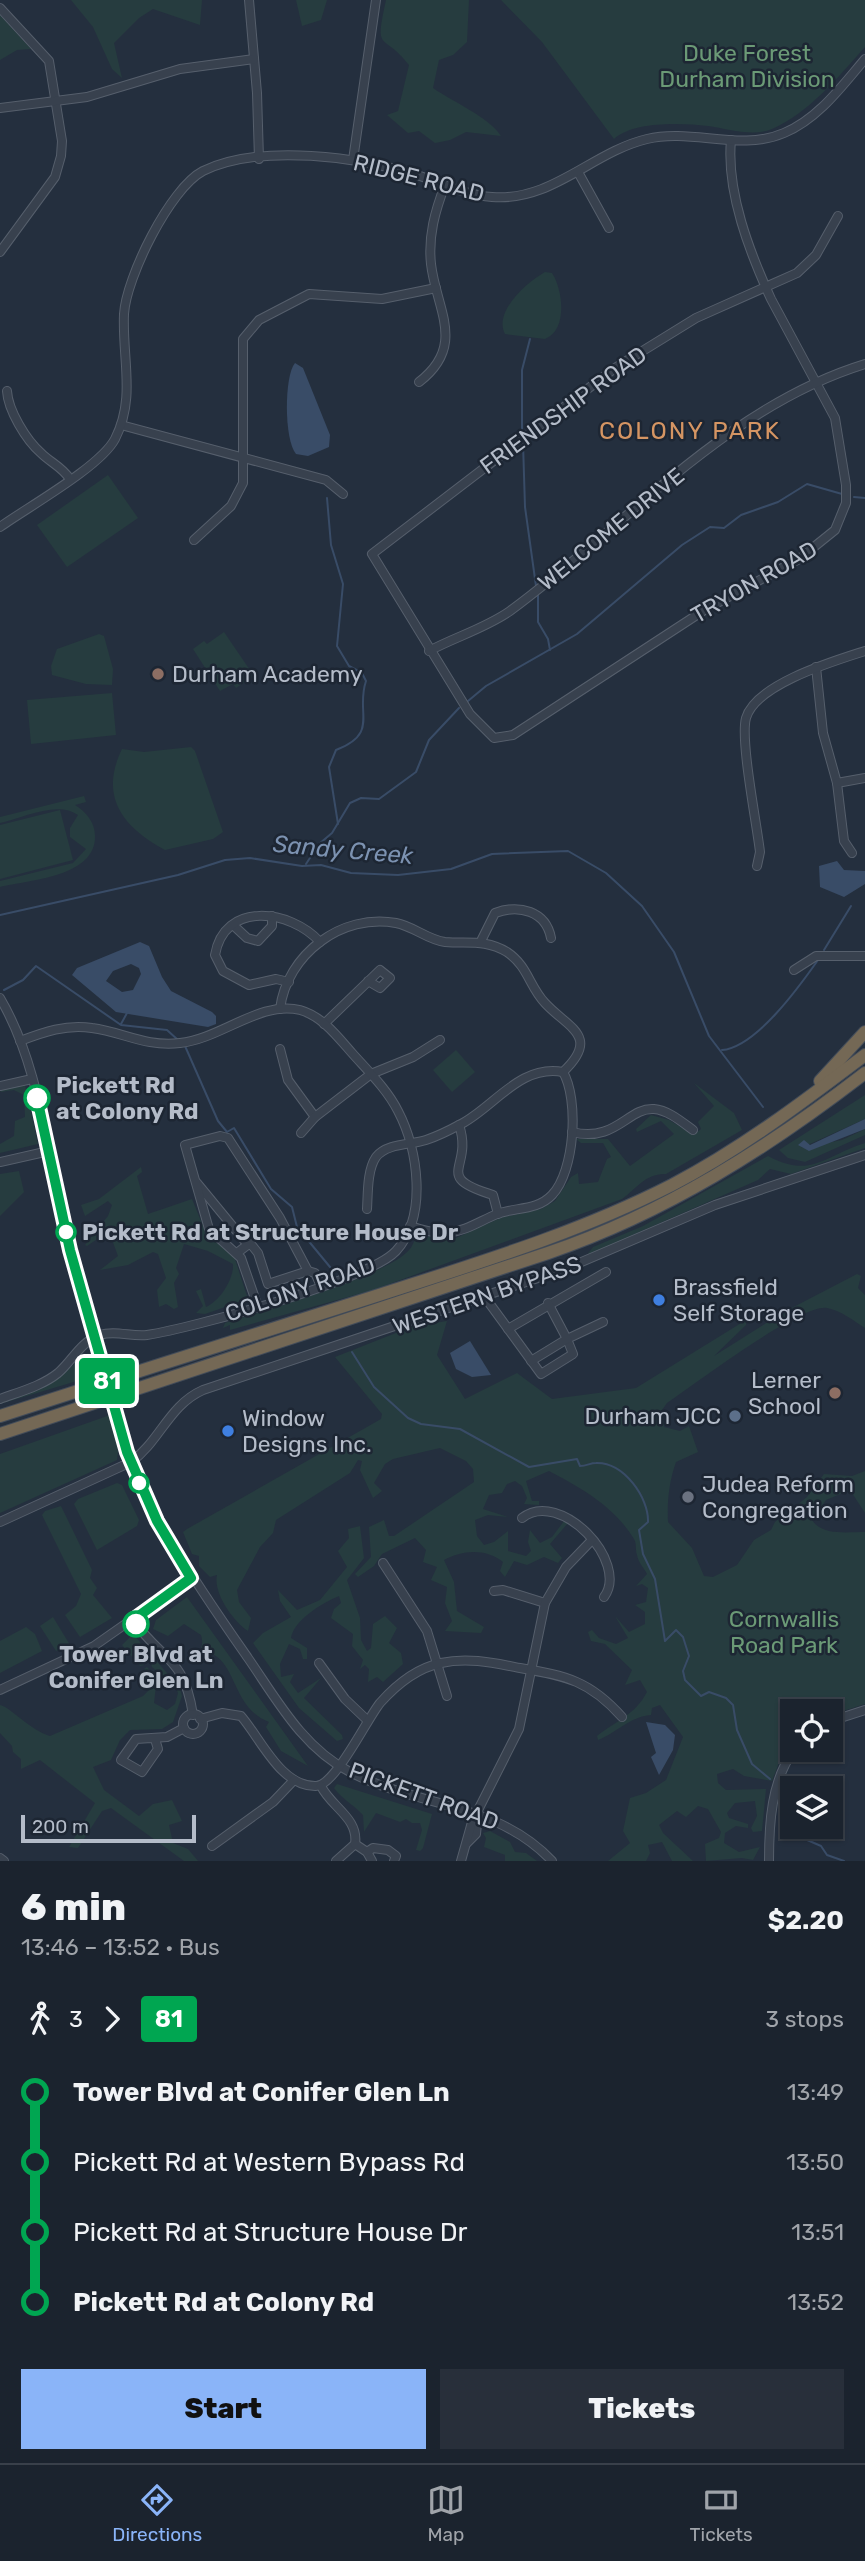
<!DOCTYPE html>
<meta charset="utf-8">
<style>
:root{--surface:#1b232e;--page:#282f3a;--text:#f1f3f6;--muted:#a0a4aa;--line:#39404a;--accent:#8ab4f8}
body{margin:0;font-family:Rubik,sans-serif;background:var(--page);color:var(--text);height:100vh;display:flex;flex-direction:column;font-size:26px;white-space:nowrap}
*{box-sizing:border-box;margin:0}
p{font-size:23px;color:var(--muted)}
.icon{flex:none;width:38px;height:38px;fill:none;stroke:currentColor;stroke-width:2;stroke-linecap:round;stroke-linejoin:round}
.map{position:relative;height:1861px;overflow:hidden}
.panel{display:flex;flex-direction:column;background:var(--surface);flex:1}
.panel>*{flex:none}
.badge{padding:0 14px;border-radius:5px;font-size:24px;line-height:46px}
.fabs{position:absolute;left:780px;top:1699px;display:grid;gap:14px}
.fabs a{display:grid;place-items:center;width:63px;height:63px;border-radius:0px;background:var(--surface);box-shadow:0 2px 5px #0004,0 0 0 2px var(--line);font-size:35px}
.scale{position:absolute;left:21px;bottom:18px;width:175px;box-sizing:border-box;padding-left:7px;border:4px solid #b4bcc9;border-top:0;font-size:19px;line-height:24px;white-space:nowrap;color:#b4bcc9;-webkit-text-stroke:5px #1d2633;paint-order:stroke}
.map>.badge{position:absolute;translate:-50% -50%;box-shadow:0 0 0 4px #fff}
.legs{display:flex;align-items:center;gap:10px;height:77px;padding:0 21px;font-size:23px}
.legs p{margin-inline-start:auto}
.overview{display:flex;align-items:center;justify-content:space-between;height:119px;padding:0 21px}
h1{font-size:38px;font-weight:800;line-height:52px}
.primary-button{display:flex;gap:14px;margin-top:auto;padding:14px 21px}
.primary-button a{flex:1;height:80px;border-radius:0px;background:var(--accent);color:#111;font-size:28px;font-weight:800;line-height:80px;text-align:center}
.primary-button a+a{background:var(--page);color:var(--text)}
ul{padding:0 21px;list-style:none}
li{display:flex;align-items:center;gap:24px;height:70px;font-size:26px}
li i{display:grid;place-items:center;width:10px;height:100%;margin:0 9px;background:currentColor}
li i::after{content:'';width:18px;height:18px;margin:-9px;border:5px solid;border-radius:50%;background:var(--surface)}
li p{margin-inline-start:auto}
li:first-child i{background:linear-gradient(#0000 50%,currentColor 0)}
li:last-child i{background:linear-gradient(currentColor 50%,#0000 0)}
.tab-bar{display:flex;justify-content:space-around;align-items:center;height:98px;border-top:2px solid var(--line);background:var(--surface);font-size:19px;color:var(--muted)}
.tab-bar a{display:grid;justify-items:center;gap:4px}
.tab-bar .active{color:var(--accent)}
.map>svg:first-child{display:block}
</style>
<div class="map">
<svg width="865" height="1861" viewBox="0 0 865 1861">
<rect width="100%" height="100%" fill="#242f3e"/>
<!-- green -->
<g fill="#263c3f">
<polygon points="71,0 202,0 200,25 153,9 139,18 114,43 122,78 112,69 93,27"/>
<polygon points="296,0 327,0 321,20 302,26"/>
<path d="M386,0H469L467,42L453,55L439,60L433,88C453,102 489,117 501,136L466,132L450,140L435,143L419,131L408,133L387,115L398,111L409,65C383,31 374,55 386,0Z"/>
<path d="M501,0H865V47C839,76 809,113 772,129C753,137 728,129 708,126C681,123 634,121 614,139L542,42Z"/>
<polygon points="0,15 31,49 17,50 0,60"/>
<path d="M545,272L552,273C563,290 568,330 545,339L505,334C493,312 527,282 545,272Z"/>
<polygon points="108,475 138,518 67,567 37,525"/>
<polygon points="224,632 254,676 236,688 233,684 220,691 193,649 204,641 207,644"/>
<polygon points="99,634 104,636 113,669 112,685 86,684 52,675 51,666 57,649"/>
<polygon points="112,693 116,735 31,744 27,700"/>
<path d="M191,747L195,751L223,832L213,839L165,850C122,827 99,796 122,749L144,752Z"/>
<path d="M84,796L86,802L75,805C86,812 95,822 95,836C96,877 29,880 0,887V881L73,863L86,849L70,837V828L78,815C58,800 22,818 0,823V817Z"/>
<polygon points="60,810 73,860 0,879 0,825"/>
<polygon points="456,1050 475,1072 452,1092 433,1070"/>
<path d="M694,1083L734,1113L742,1130L666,1174C646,1173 637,1188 622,1199L373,1290L230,1330V1325L223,1328L225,1323C261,1312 388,1275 409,1250C413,1246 414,1240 417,1236L456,1238L500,1218L541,1209L555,1201L571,1177L578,1173L579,1184L598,1182L607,1159L611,1157L603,1143H581L576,1139H608L630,1166L674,1134L661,1121L637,1132L636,1129L651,1115L669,1120L694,1135L701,1129L698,1122L714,1106Z"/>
<polygon points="25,1085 38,1144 0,1153 0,1144 14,1136 15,1121 25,1117 24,1095 14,1090 1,1092 0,1089"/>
<polygon points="865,1095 865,1119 801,1148 842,1140 865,1129 865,1135 805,1162 788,1158 779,1150"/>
<path d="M865,1143V1148L791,1174L770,1169L758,1180L587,1255L593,1247L643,1226L768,1156C811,1179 824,1156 865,1143Z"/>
<path d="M141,1167L142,1172L137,1176L148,1214L192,1199L206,1233L234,1256L248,1299L205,1314L196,1313L203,1306L196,1291L201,1289L206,1307C220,1301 234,1279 233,1264L208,1251L184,1244L176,1268L179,1274L174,1283L178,1307L174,1309L166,1304L159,1307L157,1290L166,1278L158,1254L153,1252L128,1265L100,1270L118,1256L111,1237L103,1235L87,1246L85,1245L108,1216L112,1205L108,1201L85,1216L81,1205L99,1199Z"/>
<polygon points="19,1171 24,1192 0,1216 0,1174"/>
<path d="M857,1274L861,1276L858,1288L865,1295V1328C854,1321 840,1310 827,1308C800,1304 695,1384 667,1403L662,1410L664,1427L680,1431L689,1426L698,1452L676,1462C669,1482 667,1501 668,1522L692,1548L704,1576L713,1577L737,1565L754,1540L771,1530L775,1522L807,1497L824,1474L852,1476L865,1471V1513L850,1490L826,1500L812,1520C822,1536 848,1532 865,1532V1704L831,1715V1712H793V1742L780,1760L772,1781L744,1776L733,1769L717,1774L718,1783L726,1790L766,1789L762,1831L753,1832L751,1828L757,1816L755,1801L735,1803L727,1813L729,1818L748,1824V1828L736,1826L725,1833L724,1843L739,1852L760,1847L753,1860L742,1858L706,1861L705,1844L719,1838L721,1832L708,1809L698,1806L686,1817L677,1811L659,1825L663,1833L693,1861H672L662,1842L648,1845L650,1853L646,1861H608L630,1843L623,1831L630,1798L646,1793L666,1780L683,1737L660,1705L652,1708L651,1715C629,1717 618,1732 598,1740L597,1736C616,1721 635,1715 647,1692L640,1680L625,1685L632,1670L605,1644L591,1641L588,1632L592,1630L599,1638L616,1644L628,1638L615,1616L629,1632L645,1624V1612L635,1605L646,1602L648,1588L642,1584L636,1586L647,1574C644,1568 638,1562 637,1555C635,1549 637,1544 634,1539C614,1506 581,1488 549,1471L526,1481L532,1501H539V1505L524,1504L527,1498L522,1486L515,1481L507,1484L502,1493L489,1495L483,1509L508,1517L488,1515L475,1520L477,1536L484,1545L494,1542L508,1531V1551L526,1556L531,1551L528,1542L530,1530L540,1543L552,1537L564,1521L568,1523L550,1544L562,1558L558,1563L544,1557L527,1565L514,1561L505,1577L500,1571L503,1562C486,1548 462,1550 444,1560L454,1582L457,1611L484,1627L481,1633L445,1631L452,1621L445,1603L447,1587L431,1580L437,1567L423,1562L426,1550L415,1538L382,1554L374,1566L358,1577L355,1574L371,1557L369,1527L384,1520L389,1536H394L474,1482L473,1469L466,1461L440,1448L393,1459L385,1464L374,1483L382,1491L373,1498L360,1470L362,1461L358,1460L350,1473L276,1520L273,1533L260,1547L237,1590L239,1602L251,1618L248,1631C233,1621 213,1593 217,1575L210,1577L199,1566V1556L192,1554L183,1532L187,1529L381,1419L382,1414L335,1357L411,1327L447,1321L437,1355L465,1399L517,1373L552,1399L636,1388L746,1320V1325L714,1356L782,1313Z"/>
<polygon points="88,1353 95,1360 97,1375 0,1404 52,1382"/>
<polygon points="110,1415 119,1444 117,1460 0,1513 0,1454"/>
<polygon points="117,1483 122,1485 139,1520 137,1526 97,1550 74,1504 78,1499"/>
<polygon points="61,1506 92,1570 90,1578 97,1588 93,1595 112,1618 80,1637 65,1615 76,1606 81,1594 42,1515 45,1511"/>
<path d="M360,1526L364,1558L347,1580L360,1618L361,1640L367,1651L371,1648L373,1624L385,1616L397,1628L389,1643L401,1653L403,1664L383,1682L377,1677L368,1682L369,1669L365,1665L360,1669L363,1660L352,1646L353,1634L331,1618L334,1609L341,1603L339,1596C322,1603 294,1620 291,1638L307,1648V1659H303L300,1649L289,1644L280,1664L281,1677L294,1674L290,1682L298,1693L321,1678L304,1698L342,1735L343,1739L337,1741L299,1708L253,1643L263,1633L291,1617L280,1601L278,1590L297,1610L320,1600L347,1567L338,1551L349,1538L348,1529Z"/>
<path d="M187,1597L308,1766L281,1751L266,1727L269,1722C232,1708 238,1664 209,1652L194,1662H187C194,1653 206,1652 201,1635L184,1624L168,1636L153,1629L156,1620Z"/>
<polygon points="53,1617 70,1645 56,1651 40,1626"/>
<polygon points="26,1627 35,1634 42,1651 0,1673 0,1641"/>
<path d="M133,1634L180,1688L182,1696L173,1722L162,1729L130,1730L120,1740L111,1760L93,1767L104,1790L139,1816L153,1804L172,1800L182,1821L169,1825L173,1843L188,1849L198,1861H184L111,1808L102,1811L78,1848L69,1847L95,1803L40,1760L21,1769V1759L13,1752L12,1746L0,1733V1705C9,1706 31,1731 50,1736L143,1696L150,1689L151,1677L144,1669L147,1667L157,1678L154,1703L167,1710L175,1704L178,1693L176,1688L152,1667L150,1659L144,1657L138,1647L135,1649L144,1665L140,1666L122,1645Z"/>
<path d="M337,1784L432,1814L423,1848L420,1851L416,1850L422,1830L420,1823H412L406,1819L400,1822L376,1813L364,1832L363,1815C354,1805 342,1799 334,1788Z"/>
<polygon points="490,1831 510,1842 515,1852 526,1853 537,1861 505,1861 505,1855 484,1847 486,1838 483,1833"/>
</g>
<!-- water -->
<g fill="#394c67" fill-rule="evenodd">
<path d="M295,363L303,368L330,435L329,447L308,456L296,454C284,440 284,376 295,363Z"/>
<polygon points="837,861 844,870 865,871 865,884 844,897 820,887 819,866"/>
<path d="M140,942L149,946L162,977L171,991L212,1012L216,1016V1024L208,1027L116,1012L72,975L77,968ZM131,964L139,968L141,974L133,990L122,992L106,981L113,971Z"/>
<polygon points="865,1119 865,1129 809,1151 798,1145 804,1140 810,1145"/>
<polygon points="470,1341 491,1375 472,1377 456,1369 450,1353"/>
<polygon points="646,1722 665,1725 675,1735 673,1750 659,1775 651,1757 656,1753"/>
</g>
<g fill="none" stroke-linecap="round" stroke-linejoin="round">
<!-- stream -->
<g stroke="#394c67" stroke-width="2">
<polyline points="522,434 522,370 530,339"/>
<polyline points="523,443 525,507 536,586"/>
<polyline points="854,497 865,498"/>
<path d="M327,498L331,545L343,584L337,646L349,666L362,673L366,681C355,713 380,733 336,750L329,767L338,824"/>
<polyline points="538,595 538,622 548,639 550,650"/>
<polyline points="468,701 486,686 577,634 682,545 710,527 724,528 741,515 778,502 807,484 842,494"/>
<polyline points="306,864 319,844 332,833 350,803 361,798 379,799 416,772 429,740 459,708"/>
<polyline points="0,915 178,875 225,860 250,858 302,866 321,865 351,873 398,875 451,869 492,854 568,851 606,873 642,906 674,952 709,1036 763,1107"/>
<polyline points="824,950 851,906"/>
<polyline points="4,990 23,980 36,966 121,1025 167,1030 178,1040"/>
<polyline points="121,1024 127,1013"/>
<polyline points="185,1046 218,1121 227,1132 234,1128 271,1189 292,1207 297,1227 330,1267"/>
<path d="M722,1050C756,1047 799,987 818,960"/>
<path d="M352,1352L374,1387L408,1418L421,1424L460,1429L529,1467L577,1459L580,1466C587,1466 590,1463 596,1463C624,1462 649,1498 648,1522L639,1530L643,1554L655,1579L665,1641L676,1630L683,1637L689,1656L683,1671L685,1680L701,1696L709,1692L726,1698L733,1705L737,1730L752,1764L770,1779"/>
<polyline points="784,1825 798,1836 821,1846 827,1855 844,1861"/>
</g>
<!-- minor casing -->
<g stroke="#565f6c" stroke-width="10">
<g id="minor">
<polyline points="249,0 257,93 259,159"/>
<polyline points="0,8 49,61 62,141 61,156 55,177 0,252"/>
<polyline points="0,108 87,97 180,69 254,59"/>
<path d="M731,140C726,192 750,253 771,299L835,418L846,485V503L835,530L799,559L706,609L513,735L494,738L470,714L372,554L615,368L696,318L797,273L816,255L838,216"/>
<polyline points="353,160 376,0"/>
<polyline points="578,172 609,228"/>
<path d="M419,382C467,345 436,309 431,264C428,236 435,211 445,185"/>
<path d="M7,391C8,410 26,440 41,453C51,463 61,466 70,479"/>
<polyline points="121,425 326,480 343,494"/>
<path d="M0,527C28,507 100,467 115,439C136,398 122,359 124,314C126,278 170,188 203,171C261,143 361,157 420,176C444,184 466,195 492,197C552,202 592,152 647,139C692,128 740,152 784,133C818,119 842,86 865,59"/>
<polyline points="194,540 231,506 243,483 243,339 259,320 309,294 382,299 436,288"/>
<path d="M429,651C455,637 486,628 510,611C625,527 725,407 865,364"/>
<polyline points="816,667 823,733 837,783 844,841 852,853"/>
<polyline points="837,783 865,778"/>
<path d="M757,866L760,852C757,825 740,740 746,718C756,684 834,661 865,651"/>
<polyline points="233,925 247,938 258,941 272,926 272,916"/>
<path d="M481,941L495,913C519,904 546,911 551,938"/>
<polyline points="794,970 816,956 865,956"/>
<path d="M289,982L276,979L249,985L223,971L215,955C224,901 290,909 320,942"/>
<path d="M0,998C36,1059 45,1136 60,1204C71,1257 87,1309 101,1361"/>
<path d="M280,1009C287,954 342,913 396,923C413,926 428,940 445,942C468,944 485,939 507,952C528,966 529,986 545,1003C568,1028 601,1036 563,1072C520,1064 494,1107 461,1124C450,1130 438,1136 426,1140C411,1145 387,1143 376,1157C367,1170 368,1194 367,1209"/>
<polyline points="324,1024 380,970 390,978 380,988 368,981"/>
<polyline points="280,1049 288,1080 315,1117"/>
<polyline points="0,1086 32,1079"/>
<path d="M459,1125C474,1169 431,1176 493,1195L498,1214"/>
<path d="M572,1132C616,1143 628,1107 654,1109C668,1110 682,1122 693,1130"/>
<polyline points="301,1133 315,1117 371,1074 413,1057 440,1040"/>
<polyline points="0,1162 49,1151"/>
<polyline points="197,1183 248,1245"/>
<path d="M410,1226C422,1230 435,1234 447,1233C466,1231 480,1221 497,1214C515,1207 537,1211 552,1195C575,1171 579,1099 563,1072"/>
<polyline points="237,1253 250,1243 258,1253 268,1284 308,1271 315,1273 321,1286"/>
<polyline points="484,1296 541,1374 573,1354 567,1339 603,1322"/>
<polyline points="258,1307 241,1258 209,1229 185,1145 220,1136 228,1138 280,1218 308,1271"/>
<polyline points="508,1329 606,1272"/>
<polyline points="531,1361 567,1339 548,1303"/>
<path d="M0,1399C19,1392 42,1386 58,1373C73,1360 80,1342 100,1335C115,1330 132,1337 147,1335C192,1328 369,1280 396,1251C428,1216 418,1149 398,1111C387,1089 368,1071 352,1053C337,1036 322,1016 300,1010C261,1000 220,1039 180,1043C145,1047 123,1032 92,1028C66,1024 44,1032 20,1041"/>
<path d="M118,1421C145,1511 195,1582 248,1658C277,1700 303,1748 350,1772C417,1807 497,1802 552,1861"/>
<path d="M522,1518C560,1488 630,1562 604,1597"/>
<path d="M0,1522L131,1462C160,1441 169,1405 203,1390L565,1269L715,1205L865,1155"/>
<polyline points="383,1563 427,1631 447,1696"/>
<polyline points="494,1591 503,1590 545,1603"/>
<path d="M133,1620C163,1662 184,1656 193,1715"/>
<polyline points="319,1663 345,1699 367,1720"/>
<polyline points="0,1690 94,1646 191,1578"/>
<circle cx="193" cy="1724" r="10"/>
<path d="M200,1719L222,1713L241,1716C261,1739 281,1787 316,1786C335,1786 367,1719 380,1703C396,1685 417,1668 441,1663C468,1657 494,1663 520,1668C567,1676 590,1681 622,1717"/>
<polyline points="831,1721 865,1710"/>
<polyline points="155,1739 158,1749 142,1772 121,1760 136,1739 167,1737 184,1728"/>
<path d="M321,1786C331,1807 359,1818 355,1844L336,1861"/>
<polyline points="467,1843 476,1834 478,1813"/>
<polyline points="355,1844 367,1852 372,1861"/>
<polyline points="212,1846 273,1802 294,1780"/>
<polyline points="367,1852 373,1848 388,1850 396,1856 394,1861"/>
<polyline points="0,1858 4,1861"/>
<polyline points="461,1861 472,1822 519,1729 545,1603 566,1567 592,1540"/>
<path d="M769,1861C769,1824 771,1781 794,1750"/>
</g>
</g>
<!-- highway casing -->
<g stroke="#434c59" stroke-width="14">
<g id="highway">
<polyline points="820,1081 865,1032"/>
<path d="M0,1416C126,1375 253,1335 379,1295C478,1263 578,1233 672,1185C741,1149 803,1102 865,1055"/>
<path d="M0,1434L548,1253C665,1213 768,1148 865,1073"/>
</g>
</g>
<!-- minor -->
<use href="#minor" stroke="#38414e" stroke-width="8"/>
<!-- highway -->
<use href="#highway" stroke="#746855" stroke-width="12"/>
<!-- minor-bridge casing -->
<g stroke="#565f6c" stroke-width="10" stroke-linecap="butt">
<polyline id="minor-bridge" points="101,1361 118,1421"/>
</g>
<!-- minor-bridge -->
<use href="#minor-bridge" stroke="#38414e" stroke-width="8"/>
</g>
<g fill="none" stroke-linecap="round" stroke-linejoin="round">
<!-- line-1 casing -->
<g stroke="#fff" stroke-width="16">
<polyline id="line-1" points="37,1098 70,1250 127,1452 157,1521 191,1578 133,1620 136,1624"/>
</g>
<!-- line-1 -->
<use href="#line-1" stroke="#00a651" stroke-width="10"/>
</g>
<!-- markers -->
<g fill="#8d6e63" stroke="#1d2633" stroke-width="2.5">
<circle cx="158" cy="674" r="7"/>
<circle cx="835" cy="1393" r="7"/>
</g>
<g fill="#fff" stroke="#00a651" stroke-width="3.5">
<circle cx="37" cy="1098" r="12"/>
<circle cx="66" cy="1232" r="9"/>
<circle cx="139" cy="1483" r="9"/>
<circle cx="136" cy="1624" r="12"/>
</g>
<g fill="#3f7fe0" stroke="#1d2633" stroke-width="2.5">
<circle cx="659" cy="1300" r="7"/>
<circle cx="228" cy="1431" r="7"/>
</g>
<circle fill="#5c6f8a" stroke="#1d2633" stroke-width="2.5" cx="735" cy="1416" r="7"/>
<circle fill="#6b7280" stroke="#1d2633" stroke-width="2.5" cx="688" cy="1497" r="7"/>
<g text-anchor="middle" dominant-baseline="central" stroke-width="5" stroke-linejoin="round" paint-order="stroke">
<!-- park labels -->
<g font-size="23" fill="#6b9a76" stroke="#1d2633">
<text x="747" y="53">Duke Forest<tspan x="747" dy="26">Durham Division</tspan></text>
<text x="784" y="1619">Cornwallis<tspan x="784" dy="26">Road Park</tspan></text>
</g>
<!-- street labels -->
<g font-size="23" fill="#b4bcc9" stroke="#1d2633">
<text transform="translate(419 178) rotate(14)">RIDGE ROAD</text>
<text transform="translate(563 410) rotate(-36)">FRIENDSHIP ROAD</text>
<text transform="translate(611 529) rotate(-39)">WELCOME DRIVE</text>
<text transform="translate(754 582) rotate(-30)">TRYON ROAD</text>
<text transform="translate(300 1289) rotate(-19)">COLONY ROAD</text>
<text transform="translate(487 1295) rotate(-19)">WESTERN BYPASS</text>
<text transform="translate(424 1796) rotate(20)">PICKETT ROAD</text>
</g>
<!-- poi labels -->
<g font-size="23" fill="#b4bcc9" stroke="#1d2633" text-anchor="start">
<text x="172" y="674">Durham Academy</text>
<text x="673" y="1287">Brassfield<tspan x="673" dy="26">Self Storage</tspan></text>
<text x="821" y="1380" text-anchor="end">Lerner<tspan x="821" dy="26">School</tspan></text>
<text x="721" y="1416" text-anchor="end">Durham JCC</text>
<text x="242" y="1418">Window<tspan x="242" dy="26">Designs Inc.</tspan></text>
<text x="702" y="1484">Judea Reform<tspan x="702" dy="26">Congregation</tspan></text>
</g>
<!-- stop labels -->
<g font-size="23" font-weight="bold" fill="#b4bcc9" stroke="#1d2633" text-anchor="start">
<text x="56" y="1085">Pickett Rd<tspan x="56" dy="26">at Colony Rd</tspan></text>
<text x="82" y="1232">Pickett Rd at Structure House Dr</text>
<text x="136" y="1654" text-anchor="middle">Tower Blvd at<tspan x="136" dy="26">Conifer Glen Ln</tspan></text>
</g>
<!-- neighbourhood labels -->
<g font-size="24" letter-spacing="2" fill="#d59563" stroke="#1d2633">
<text x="690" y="431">COLONY PARK</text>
</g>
<!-- water labels -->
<g font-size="24" font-style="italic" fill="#7c92b1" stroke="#1d2633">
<text transform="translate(343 850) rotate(5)">Sandy Creek</text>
</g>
</g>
</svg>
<div class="fabs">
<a><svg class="icon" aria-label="locate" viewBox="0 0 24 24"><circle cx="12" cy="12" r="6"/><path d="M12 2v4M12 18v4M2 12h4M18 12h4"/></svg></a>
<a><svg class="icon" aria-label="layers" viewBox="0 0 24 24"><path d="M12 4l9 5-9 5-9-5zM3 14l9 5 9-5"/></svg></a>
</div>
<div class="scale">200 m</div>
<b class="badge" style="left:107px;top:1381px;background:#00a651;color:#fff">81</b>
</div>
<section class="panel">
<div class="overview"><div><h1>6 min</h1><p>13:46 – 13:52 · Bus</p></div><b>$2.20</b></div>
<div class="legs"><svg class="icon" aria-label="walk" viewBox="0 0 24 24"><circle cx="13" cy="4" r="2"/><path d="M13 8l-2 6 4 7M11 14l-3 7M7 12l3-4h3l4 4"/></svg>3<svg class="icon" aria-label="forward" viewBox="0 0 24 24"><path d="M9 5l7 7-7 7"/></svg><b class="badge" style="background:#00a651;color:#fff">81</b><p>3 stops</p></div>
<ul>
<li><i style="color:#00a651"></i><b>Tower Blvd at Conifer Glen Ln</b><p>13:49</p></li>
<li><i style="color:#00a651"></i><span>Pickett Rd at Western Bypass Rd</span><p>13:50</p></li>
<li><i style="color:#00a651"></i><span>Pickett Rd at Structure House Dr</span><p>13:51</p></li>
<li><i style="color:#00a651"></i><b>Pickett Rd at Colony Rd</b><p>13:52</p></li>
</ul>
<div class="primary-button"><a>Start</a><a>Tickets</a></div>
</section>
<nav class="tab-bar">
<a class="active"><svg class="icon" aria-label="directions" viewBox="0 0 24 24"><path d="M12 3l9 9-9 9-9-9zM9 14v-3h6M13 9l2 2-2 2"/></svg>Directions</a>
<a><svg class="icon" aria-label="map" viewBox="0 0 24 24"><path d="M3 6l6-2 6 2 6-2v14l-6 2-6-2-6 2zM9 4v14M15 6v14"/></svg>Map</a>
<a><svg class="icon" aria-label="tickets" viewBox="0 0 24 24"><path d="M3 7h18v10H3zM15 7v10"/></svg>Tickets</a>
</nav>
